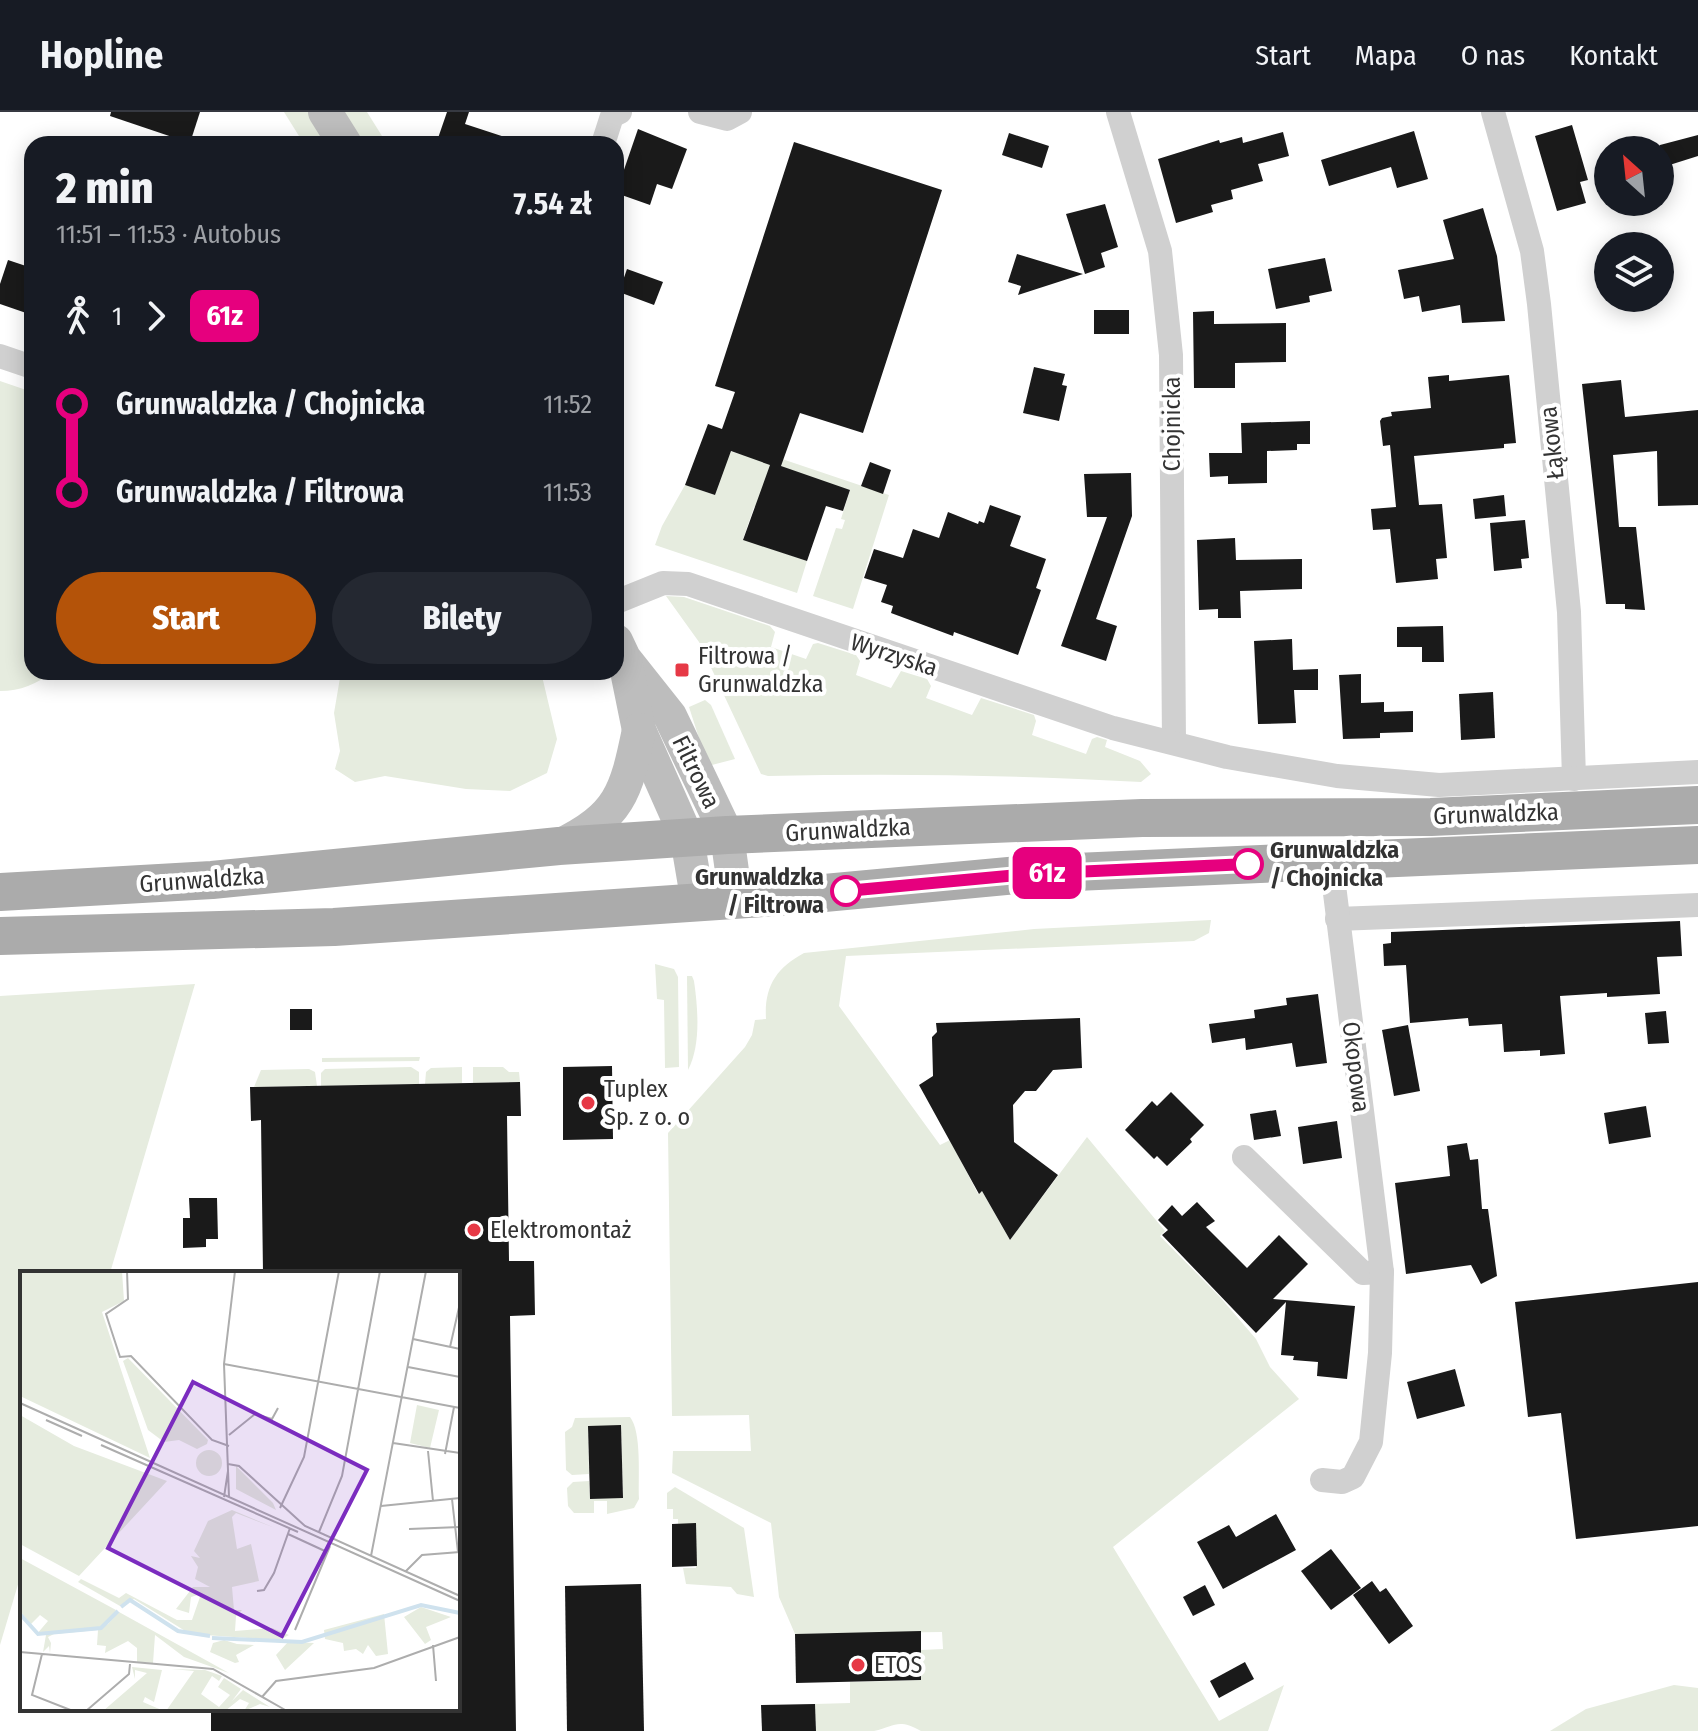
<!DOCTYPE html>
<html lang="pl">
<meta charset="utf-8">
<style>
:root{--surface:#171b24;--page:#242831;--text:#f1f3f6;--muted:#9ea1a6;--line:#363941;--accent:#b45309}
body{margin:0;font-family:"Fira Sans Condensed",sans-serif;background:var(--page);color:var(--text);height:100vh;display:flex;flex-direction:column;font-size:30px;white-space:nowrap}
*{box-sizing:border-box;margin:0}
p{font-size:26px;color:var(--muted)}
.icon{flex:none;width:44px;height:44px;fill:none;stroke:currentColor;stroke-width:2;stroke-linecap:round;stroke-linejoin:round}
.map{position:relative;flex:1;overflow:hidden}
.drawer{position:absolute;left:24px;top:24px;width:600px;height:544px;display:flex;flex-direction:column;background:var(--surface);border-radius:24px;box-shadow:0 4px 20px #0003}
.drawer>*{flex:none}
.badge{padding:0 16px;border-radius:12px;font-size:28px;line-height:52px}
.needle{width:52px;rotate:333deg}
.tools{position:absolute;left:1594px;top:24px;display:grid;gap:16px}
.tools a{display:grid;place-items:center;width:80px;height:80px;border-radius:50%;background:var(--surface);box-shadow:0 4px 20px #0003;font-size:40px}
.map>.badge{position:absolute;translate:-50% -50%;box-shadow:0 0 0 4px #fff}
.legs{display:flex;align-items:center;gap:12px;height:88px;padding:0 32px;font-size:26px}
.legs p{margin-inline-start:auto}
.summary{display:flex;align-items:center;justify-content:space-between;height:136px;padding:0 32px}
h1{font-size:44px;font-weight:800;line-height:60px}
.cta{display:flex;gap:16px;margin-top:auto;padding:16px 32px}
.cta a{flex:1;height:92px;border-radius:48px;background:var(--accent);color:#fff;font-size:32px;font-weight:800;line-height:92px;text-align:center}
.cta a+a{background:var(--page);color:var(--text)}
ul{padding:0 32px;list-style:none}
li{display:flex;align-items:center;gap:28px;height:88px;font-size:30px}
li i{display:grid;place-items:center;width:12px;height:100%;margin:0 10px;background:currentColor}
li i::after{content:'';width:20px;height:20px;margin:-10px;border:6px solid;border-radius:50%;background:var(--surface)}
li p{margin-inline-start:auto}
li:first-child i{background:linear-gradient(#0000 50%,currentColor 0)}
li:last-child i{background:linear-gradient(currentColor 50%,#0000 0)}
header{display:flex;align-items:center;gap:48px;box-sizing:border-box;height:112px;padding:0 40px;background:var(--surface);border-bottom:2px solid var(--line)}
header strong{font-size:38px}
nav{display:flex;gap:44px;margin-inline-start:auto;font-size:28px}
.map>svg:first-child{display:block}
</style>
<header>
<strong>Hopline</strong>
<nav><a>Start</a><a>Mapa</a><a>O nas</a><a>Kontakt</a></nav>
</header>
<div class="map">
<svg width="1698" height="1619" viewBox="0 0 1698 1619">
<rect width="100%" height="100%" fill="#fff"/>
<!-- green -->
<g fill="#e6ecdf">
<polygon points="284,0 310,0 329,32 304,32"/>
<polygon points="341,0 367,0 387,32 361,32"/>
<path d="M0,269L32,280V560H53C36,572 21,579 0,579Z"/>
<polygon points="746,335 889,383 853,497 813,484 836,416 842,417 845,408 841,407 850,378 754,395 743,427 807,449 797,481 655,433 662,414 685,373 715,383 729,339 743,343"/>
<path d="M666,484L684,485L770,514L775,520L771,535L806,547L813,532L818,531L856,543L860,549L856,563L891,576L901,559L927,567L931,574L926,586L972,603L981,586L1034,603L1036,609L1032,623L1086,642L1092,627L1097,625L1107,628L1105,635L1140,649L1151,662L1141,670C1016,663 893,661 768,664L761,662L699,530Z"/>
<polygon points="341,560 541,560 557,627 547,661 510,679 466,677 385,664 355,670 335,657 340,639 334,601"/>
<polygon points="705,588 711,593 735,647 708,654 689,595"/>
<path d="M1211,808L1209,821L1194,829L846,844L839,894L940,1033L950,1028L978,1082L982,1079L1010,1128L1087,1025L1165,1119L1160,1124L1220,1185L1256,1227L1270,1255L1299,1287L1113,1435L1219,1609L1284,1573L1268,1619H921C898,1606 895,1614 874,1619C857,1619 833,1619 816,1619L815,1592L850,1591V1570L921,1568V1538L943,1537L942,1520L795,1522L779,1485L771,1411L672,1361L673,1339H751L749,1303L672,1304L668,1021L745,935L752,923L755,908L766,907C764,875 776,856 804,841L1034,817Z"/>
<polygon points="655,852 674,857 678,865 679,955 665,956 664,888 657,887"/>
<path d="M687,864H692L694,869C698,897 701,933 688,958Z"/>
<polygon points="195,872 110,1161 22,1161 22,1459 0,1533 0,884"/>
<polygon points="420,945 419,949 322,950 322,946"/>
<polygon points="411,955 419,960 419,972 321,974 321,961 325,957"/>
<polygon points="462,955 462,971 425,972 426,960 431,956"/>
<polygon points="473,955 503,955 509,960 519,960 520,970 473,971"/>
<polygon points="309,957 315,960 317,974 254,975 261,958"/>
<path d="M630,1305C642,1320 638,1366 639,1387L634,1396L607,1402V1389H594V1401H574L568,1394L567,1376L573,1370L589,1369L590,1387L623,1385L621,1314H588L589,1362L572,1363L566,1358L565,1320L572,1315L575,1306Z"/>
<polygon points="675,1375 744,1416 754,1485 737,1482 731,1475 686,1472 683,1456 696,1456 695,1413 678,1412 678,1407 673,1407 673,1397 667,1397 667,1381"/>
<polygon points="1674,1573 1698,1576 1698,1619 1550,1619 1586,1597"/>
</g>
<!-- building -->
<g fill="#1a1a1a">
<polygon points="111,0 200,0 190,31 110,4"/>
<polygon points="447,0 469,0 465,12 514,28 513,32 436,32"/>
<polygon points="1572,13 1588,68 1580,70 1586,91 1557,99 1535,24"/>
<polygon points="638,17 687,37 672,77 657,72 650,93 616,81"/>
<polygon points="1414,19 1428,67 1397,76 1391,55 1329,74 1321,48"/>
<polygon points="1283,20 1289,44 1258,52 1263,69 1231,78 1233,87 1211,93 1213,100 1176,111 1158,47 1219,28 1220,31 1242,25 1243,31"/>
<polygon points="1009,21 1049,34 1042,56 1002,43"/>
<polygon points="1698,23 1698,44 1660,56 1660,33"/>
<polygon points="794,30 942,78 863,321 800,301 781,354 850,378 843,399 826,394 807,449 743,428 770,353 731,339 715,383 685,373 708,312 722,317 735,280 715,274"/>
<polygon points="1105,92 1118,135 1101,141 1105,155 1085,162 1066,102"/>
<polygon points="1483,96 1497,144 1505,209 1462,211 1460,193 1422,200 1419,184 1404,187 1398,158 1454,147 1443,108"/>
<polygon points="1017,142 1083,162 1018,183 1021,174 1008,170"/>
<polygon points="1325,146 1332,179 1309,184 1310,190 1276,197 1268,157"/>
<polygon points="8,148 32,156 32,203 0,192 0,172"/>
<polygon points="627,157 663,170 654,193 619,180"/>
<rect x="1094" y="198" width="35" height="24"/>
<polygon points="1214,199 1214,212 1286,211 1286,250 1235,251 1235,276 1194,276 1193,200"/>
<polygon points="1034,255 1065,262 1062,273 1067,274 1059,309 1023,301"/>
<polygon points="1449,263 1449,269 1509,263 1516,331 1504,332 1504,336 1414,344 1419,393 1442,392 1447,446 1436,447 1438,467 1396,471 1390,417 1373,418 1371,397 1396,395 1390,333 1383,334 1380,309 1382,306 1392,304 1391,300 1431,296 1428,265"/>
<polygon points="1621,268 1625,305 1698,298 1698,393 1658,394 1657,339 1613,343 1619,415 1636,415 1645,498 1625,497 1625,492 1606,492 1582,272"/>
<polygon points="1310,309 1310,332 1297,332 1297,338 1267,339 1267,371 1228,372 1228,364 1210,365 1209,341 1242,341 1241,311"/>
<polygon points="870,350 891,358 883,382 861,374"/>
<polygon points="1131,361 1132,404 1096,507 1117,514 1106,549 1061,534 1107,405 1087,405 1084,362"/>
<polygon points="1504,383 1506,404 1475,407 1473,387"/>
<polygon points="990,393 1021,404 1010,434 1046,447 1036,476 1041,478 1018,543 954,520 953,524 891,501 893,494 881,490 887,473 864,466 874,437 903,446 913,417 939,426 948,400 978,412 979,409 984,411"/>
<polygon points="1525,408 1529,446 1521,447 1522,456 1494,459 1490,411"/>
<polygon points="1235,426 1236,448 1302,447 1302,477 1240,479 1241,506 1218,506 1218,497 1199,498 1197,428"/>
<polygon points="1443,514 1444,550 1422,550 1422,535 1397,535 1397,515"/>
<polygon points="1292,527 1293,558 1318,557 1318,578 1294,578 1296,611 1258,612 1254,529"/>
<polygon points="1361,562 1361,591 1384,590 1384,600 1413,599 1413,620 1380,621 1380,626 1343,627 1339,563"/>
<polygon points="1493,580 1495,626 1461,628 1459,582"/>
<polygon points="1680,809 1682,844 1657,845 1660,882 1607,885 1607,881 1560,884 1565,942 1540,944 1540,938 1504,940 1502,912 1469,914 1468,906 1410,911 1406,853 1384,854 1383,832 1391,831 1391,820"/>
<polygon points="1318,882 1327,951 1296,955 1292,931 1246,938 1245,926 1212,931 1209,912 1255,906 1254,898 1287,893 1286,886"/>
<rect x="290" y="897" width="22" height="21"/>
<polygon points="1666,899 1669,931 1648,932 1645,901"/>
<polygon points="1080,906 1082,956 1053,958 1036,979 1025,979 1013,993 1014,1030 1058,1063 1010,1128 982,1079 979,1082 919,973 933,964 932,925 937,920 936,911"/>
<polygon points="1408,913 1420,979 1394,984 1382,918"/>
<polygon points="612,954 613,1027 563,1028 563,955"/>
<polygon points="520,970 521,1004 507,1004 509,1149 534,1149 535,1203 510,1204 516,1619 211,1619 211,1597 458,1597 458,1161 263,1161 261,1008 251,1009 250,975"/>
<polygon points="1171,980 1204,1013 1190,1027 1192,1030 1167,1054 1157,1044 1154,1047 1125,1018 1152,989 1157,994"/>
<polygon points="1646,994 1651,1025 1609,1032 1604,1001"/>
<polygon points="1276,998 1281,1024 1254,1028 1250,1002"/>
<polygon points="1337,1009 1342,1046 1303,1052 1298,1015"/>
<polygon points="1467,1031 1470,1048 1478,1047 1482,1097 1488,1097 1497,1164 1481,1172 1471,1153 1406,1162 1395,1071 1450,1064 1447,1034"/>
<polygon points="189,1086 217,1086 218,1127 206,1127 206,1135 183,1136 183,1106 190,1106"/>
<polygon points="1197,1090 1215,1109 1206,1115 1247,1156 1279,1123 1308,1152 1273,1187 1355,1194 1347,1267 1317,1264 1318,1250 1293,1248 1294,1244 1281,1243 1286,1190 1256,1221 1162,1123 1168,1118 1158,1108 1172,1093 1182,1104"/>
<polygon points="1698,1170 1698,1414 1576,1427 1561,1301 1528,1305 1515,1190"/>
<polygon points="1455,1257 1465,1294 1417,1307 1407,1270"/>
<polygon points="621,1313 623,1386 590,1387 588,1314"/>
<polygon points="1276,1402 1296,1438 1223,1477 1197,1430 1229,1413 1236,1425"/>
<polygon points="696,1411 697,1454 672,1455 672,1412"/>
<polygon points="1331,1437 1361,1476 1331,1498 1301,1459"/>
<polygon points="1372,1469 1380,1480 1386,1476 1413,1514 1389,1532 1353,1483"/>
<polygon points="641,1472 644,1619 567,1619 565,1474"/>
<polygon points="1205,1473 1215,1493 1193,1504 1183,1485"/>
<polygon points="921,1519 921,1568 796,1571 795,1522"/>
<polygon points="1245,1550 1254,1567 1219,1586 1210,1569"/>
<polygon points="815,1592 816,1619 762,1619 761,1593"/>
</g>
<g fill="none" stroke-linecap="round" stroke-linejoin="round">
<!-- street -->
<g stroke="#d0d0d0" stroke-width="24">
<polyline points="700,0 727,7 740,0"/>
<polyline points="1118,0 1160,139 1171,243 1174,631"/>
<polyline points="1493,0 1532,139 1539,192 1569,500 1574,667"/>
<polyline points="603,32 612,4 620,0"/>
<polyline points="0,244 32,255"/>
<polyline points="616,490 663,471 688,472 1113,616 1227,645 1337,664 1439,673 1698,660"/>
<polyline points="1337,807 1698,793"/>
<polyline points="1244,1045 1363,1161 1382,1160"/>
<polyline points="1322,1368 1342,1370 1353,1365 1371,1330 1380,1241 1382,1160 1331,749"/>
</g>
<!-- secondary -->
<g stroke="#bdbdbd" stroke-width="34">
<polyline points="325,0 345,32"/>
<polyline points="616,529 624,546 670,604 727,723 736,788"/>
<polyline points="626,554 639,618 687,726 698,791"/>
<path d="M559,734C620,704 626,681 639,618"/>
</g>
<!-- primary -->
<g stroke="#ababab" stroke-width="38">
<polyline points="0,780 212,768 559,734 727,723 1142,706 1431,705 1698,693"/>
<polyline points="0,824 334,815 792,784 1029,762 1698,733"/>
</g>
</g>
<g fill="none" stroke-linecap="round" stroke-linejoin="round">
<!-- line-1 casing -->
<g stroke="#fff" stroke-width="18">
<polyline id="line-1" points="846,779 1029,762 1248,752"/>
</g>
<!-- line-1 -->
<use href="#line-1" stroke="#e6007e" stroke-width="12"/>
</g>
<!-- markers -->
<g fill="#e63946" stroke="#fff" stroke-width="3">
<rect x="674" y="550" width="16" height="16" rx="4"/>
<circle cx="588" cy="991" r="8"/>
<circle cx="474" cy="1118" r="8"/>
<circle cx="858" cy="1553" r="8"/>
</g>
<g fill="#fff" stroke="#e6007e" stroke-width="4">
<circle cx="1248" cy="752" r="14"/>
<circle cx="846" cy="779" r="14"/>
</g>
<g text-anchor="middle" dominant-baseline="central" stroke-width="8" stroke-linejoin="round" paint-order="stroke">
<!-- street labels -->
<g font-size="24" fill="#333" stroke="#fff">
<text transform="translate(1172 312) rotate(-90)">Chojnicka</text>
<text transform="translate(1552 331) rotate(-96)">Łąkowa</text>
<text transform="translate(894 543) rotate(18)">Wyrzyska</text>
<text transform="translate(696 660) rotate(64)">Filtrowa</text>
<text transform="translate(1496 702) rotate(-2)">Grunwaldzka</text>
<text transform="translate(848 718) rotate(-3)">Grunwaldzka</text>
<text transform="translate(202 768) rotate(-4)">Grunwaldzka</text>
<text transform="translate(1356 955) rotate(83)">Okopowa</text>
</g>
<!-- poi labels -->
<g font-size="24" fill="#333" stroke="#fff" text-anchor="start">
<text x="698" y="544">Filtrowa /<tspan x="698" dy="28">Grunwaldzka</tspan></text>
<text x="604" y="977">Tuplex<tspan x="604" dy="28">Sp. z o. o</tspan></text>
<text x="490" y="1118">Elektromontaż</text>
<text x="874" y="1553">ETOS</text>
</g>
<!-- stop labels -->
<g font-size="24" font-weight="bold" fill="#333" stroke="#fff" text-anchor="start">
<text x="1270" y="738">Grunwaldzka<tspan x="1270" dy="28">/ Chojnicka</tspan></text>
<text x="824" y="765" text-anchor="end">Grunwaldzka<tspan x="824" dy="28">/ Filtrowa</tspan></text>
</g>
</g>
<!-- overview -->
<g transform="translate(20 1159)">
<rect width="440" height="440" fill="#fff"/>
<path d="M0,0H102L104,30L82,41L130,187L0,125ZM108,87L188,169L187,173L177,178L159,169L144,171L128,159L103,90ZM397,134L419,139L410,177L390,172ZM0,144L54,175L147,210L59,305L0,273ZM176 192a13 13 0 1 1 26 0a13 13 0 1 1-26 0ZM216,195L253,232L256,239L216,218ZM212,239L255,257L216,242L212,246L217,278L231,273L239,310L212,316L214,339H222L216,345L215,360L252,357L269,364L259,369L170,363L114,328L100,335L58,311L61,308L99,327L106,322L157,349H172L181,323L171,326L169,342L156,338L173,316H190L175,308L178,296L171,285L180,287L174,280L188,250ZM0,287L96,339L87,354L99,341L209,402L164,386L135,364L133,392L117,391V377L108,370L85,382L86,375L77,374L78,359L34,363L28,366L31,372L30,382L29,375L23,381L26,364H16L28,350L20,344L11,353L0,340ZM401,336L431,346L406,356L411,369L405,373L384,346ZM364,343L368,383L356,385L348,374L343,383L336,378L324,380L323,372L305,368L304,359ZM204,369L217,373L234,374L216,384L219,391L215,392L190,381L193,372ZM268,371L294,372L265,399L256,384ZM112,396L142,399L134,431L125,426L123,431L144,440H83L127,402L115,399V408ZM151,398L185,399L202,405L199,410L192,405L181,423L199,436L210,424L198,416L204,407L221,418L212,430L223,419L250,436L240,433L224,440L229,432L220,428L205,440H146L174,400Z" fill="#e6ecdf"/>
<path fill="none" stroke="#cfe2ee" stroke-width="4" d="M101,336L110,329L158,360L190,365M0,343L18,363L81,357L98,340M192,367L282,371L401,334L440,342"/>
<path fill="none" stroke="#adadad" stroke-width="2" d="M107,0L108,28L86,43L100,86L111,85L192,169L209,175M393,68L440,78M430,76L440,32M204,93L440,137M388,96L440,106M0,132L440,330M26,149L62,165M209,164L235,143L252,148L258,137M373,172L440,182M81,174L278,261M408,180L413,230M425,183L434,136M208,193L219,195L285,255L440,325M204,226L208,200M209,226L204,93L215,0M432,228L438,281M361,235L440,227M260,237L284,186L319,0M389,258L440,256M299,261L322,205L360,0M268,263L307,281M351,285L406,0M386,300L402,284L440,281M237,320L244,319L254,302L270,257M275,359L310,275M413,374L416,410M0,381L193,398L267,440M22,383L12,424L53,440M242,426L256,410L354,397L440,366M66,440L109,403L110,393"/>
<path fill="#7b2cbf" fill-opacity="0.15" stroke="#7b2cbf" stroke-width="4" d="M173,111L347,199L262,365L88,277Z"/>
<rect width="440" height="440" fill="none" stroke="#333" stroke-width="4"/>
</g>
</svg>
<div class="tools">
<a><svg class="needle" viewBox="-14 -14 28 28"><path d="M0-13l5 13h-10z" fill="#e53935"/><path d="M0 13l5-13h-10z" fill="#9ea1a6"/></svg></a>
<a><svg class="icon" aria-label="layers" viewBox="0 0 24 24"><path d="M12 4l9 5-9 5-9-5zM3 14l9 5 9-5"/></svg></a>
</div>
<b class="badge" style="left:1047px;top:761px;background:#e6007e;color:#fff">61z</b>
<section class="drawer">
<div class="summary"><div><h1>2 min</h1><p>11:51 – 11:53 · Autobus</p></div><b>7.54 zł</b></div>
<div class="legs"><svg class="icon" aria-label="walk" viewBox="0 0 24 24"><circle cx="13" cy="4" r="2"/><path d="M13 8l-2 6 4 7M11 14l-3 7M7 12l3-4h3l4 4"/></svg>1<svg class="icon" aria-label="forward" viewBox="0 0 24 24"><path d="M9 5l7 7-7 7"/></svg><b class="badge" style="background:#e6007e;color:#fff">61z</b></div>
<ul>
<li><i style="color:#e6007e"></i><b>Grunwaldzka / Chojnicka</b><p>11:52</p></li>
<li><i style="color:#e6007e"></i><b>Grunwaldzka / Filtrowa</b><p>11:53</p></li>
</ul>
<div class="cta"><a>Start</a><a>Bilety</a></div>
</section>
</div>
